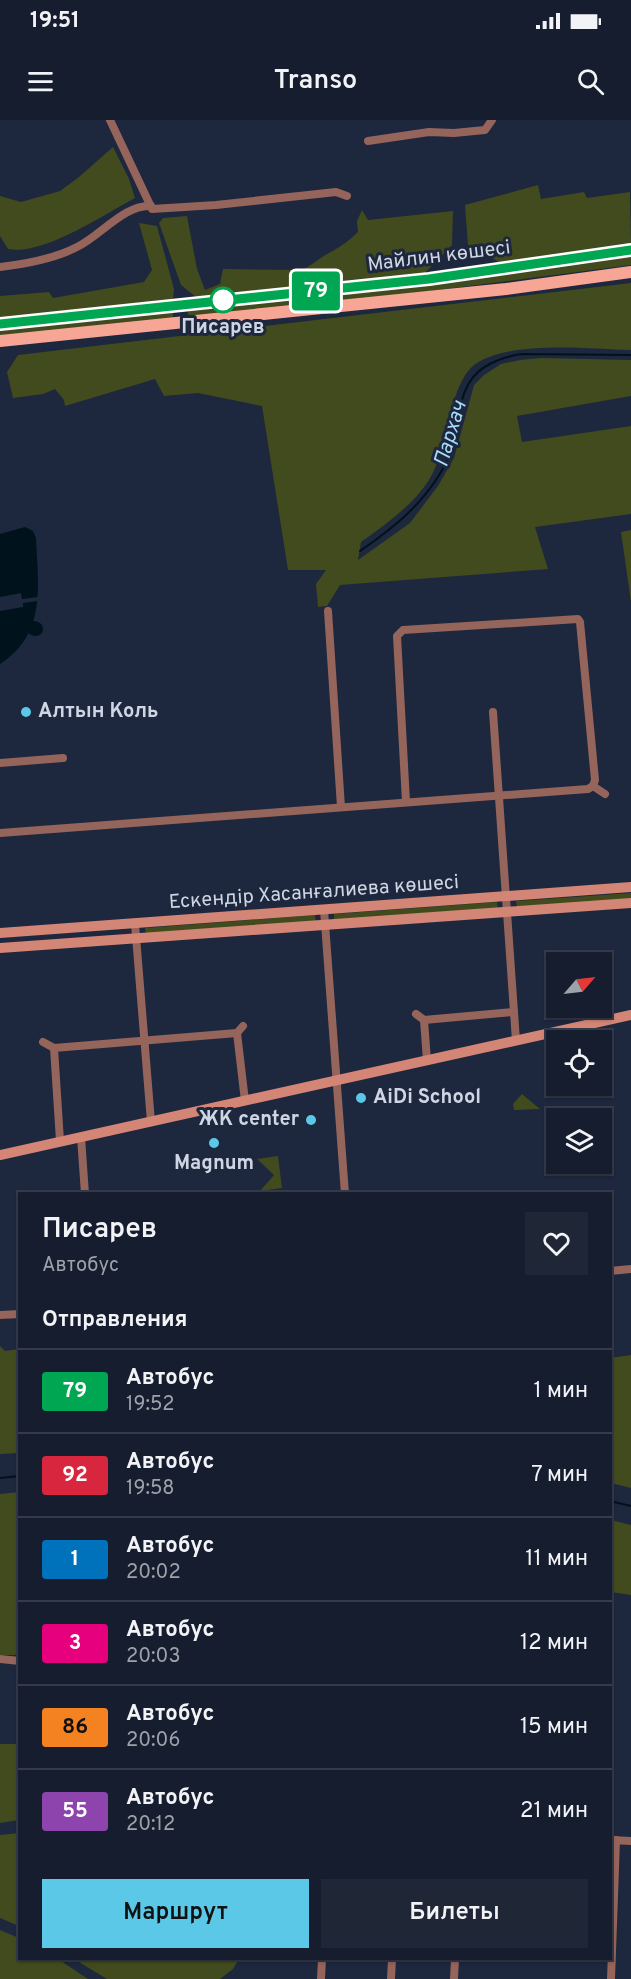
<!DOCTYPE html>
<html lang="ru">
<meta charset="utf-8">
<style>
:root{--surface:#161d2e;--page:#1f2636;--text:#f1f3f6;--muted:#9ea2aa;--line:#353b4a;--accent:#5ac8e6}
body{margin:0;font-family:Overpass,sans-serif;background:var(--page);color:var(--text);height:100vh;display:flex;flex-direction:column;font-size:22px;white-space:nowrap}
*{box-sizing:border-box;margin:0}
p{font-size:20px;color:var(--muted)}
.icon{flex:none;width:33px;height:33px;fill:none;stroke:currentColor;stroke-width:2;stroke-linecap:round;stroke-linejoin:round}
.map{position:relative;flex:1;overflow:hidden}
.sheet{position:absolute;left:18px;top:1072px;width:594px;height:768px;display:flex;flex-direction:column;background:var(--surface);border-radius:0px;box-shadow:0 2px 4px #0004,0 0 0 2px var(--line)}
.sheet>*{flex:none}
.badge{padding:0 12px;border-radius:4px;font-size:21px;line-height:39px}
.needle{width:39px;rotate:62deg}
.buttons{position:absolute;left:546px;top:832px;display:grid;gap:12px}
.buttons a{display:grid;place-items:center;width:66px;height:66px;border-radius:0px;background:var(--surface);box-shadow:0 2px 4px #0004,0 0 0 2px var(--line);font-size:30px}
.map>.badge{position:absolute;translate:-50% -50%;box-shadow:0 0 0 3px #fff}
h2{padding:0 24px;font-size:22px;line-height:54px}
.round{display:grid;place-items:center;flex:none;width:63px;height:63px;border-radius:0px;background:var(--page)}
.headline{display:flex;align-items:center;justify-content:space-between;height:102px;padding:0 24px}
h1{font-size:28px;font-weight:600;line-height:45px}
.primary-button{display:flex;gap:12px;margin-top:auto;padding:12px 24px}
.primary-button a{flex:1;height:69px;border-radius:0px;background:var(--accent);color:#111;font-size:24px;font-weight:600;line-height:69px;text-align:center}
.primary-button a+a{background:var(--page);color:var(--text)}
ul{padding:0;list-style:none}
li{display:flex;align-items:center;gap:18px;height:84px;padding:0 24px;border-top:2px solid var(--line)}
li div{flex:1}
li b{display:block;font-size:22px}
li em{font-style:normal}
li .badge{min-width:66px;font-weight:700;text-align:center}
.status{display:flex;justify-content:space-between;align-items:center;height:42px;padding:0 30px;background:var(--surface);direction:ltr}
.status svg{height:16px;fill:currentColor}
header{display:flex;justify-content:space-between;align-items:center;height:78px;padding:0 24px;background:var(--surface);font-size:27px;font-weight:600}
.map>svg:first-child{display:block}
</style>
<div class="status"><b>19:51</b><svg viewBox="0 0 49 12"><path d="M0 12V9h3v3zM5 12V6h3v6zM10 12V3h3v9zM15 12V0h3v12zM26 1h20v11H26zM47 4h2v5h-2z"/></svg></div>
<header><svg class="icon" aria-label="menu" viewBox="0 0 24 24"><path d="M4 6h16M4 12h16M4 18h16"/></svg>Transo<svg class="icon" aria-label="search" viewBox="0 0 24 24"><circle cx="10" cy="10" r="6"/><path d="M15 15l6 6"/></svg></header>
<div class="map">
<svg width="631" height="1859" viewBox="0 0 631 1859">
<rect width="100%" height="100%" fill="#1d273d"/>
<!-- green -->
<g fill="#424b1d">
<path d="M113,27L129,59L135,78C103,95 43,136 8,129L0,116V76L21,82L60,71L79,57Z"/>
<polygon points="538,65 541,79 584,72 587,78 630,72 631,124 501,143 468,125 465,85"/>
<path d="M362,90L368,100L453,91L452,125L425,153L196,177L181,165L159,103L163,98L187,96L197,149L205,170L220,164L223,149L301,150C309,147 315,142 322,137C336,129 346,124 358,112L357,101Z"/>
<polygon points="139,103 157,106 174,169 173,179 0,198 0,176 49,172 53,178 144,162 152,150"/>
<polygon points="631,133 631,145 430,171 188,198 188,189"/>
<path d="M631,163V230C588,229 514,220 477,243C448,261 449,330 429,360C412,386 386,404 361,422L358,440L410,403L438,366L454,338L474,265L484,255L501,244L520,240L541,238L631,240V276L517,296L522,322L631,306V394L535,407L548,449L340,465L327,486L318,487L316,464L326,450H288L262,286L198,273L164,276L155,259L65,286L64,280L55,269L43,274L13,278L7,252L18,235Z"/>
<polygon points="173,191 173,199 0,216 0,208"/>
<polygon points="631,410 631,482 621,412"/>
<polygon points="631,773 631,779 517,787 516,781"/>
<polygon points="497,782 498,789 334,800 334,794"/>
<polygon points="315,795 316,803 146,815 145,808"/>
<polygon points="522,974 540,989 514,990 513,984"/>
<polygon points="278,1036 282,1068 260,1071 274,1055 257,1039"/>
<polygon points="0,1226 5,1231 19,1229 19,1333 0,1334"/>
<polygon points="631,1235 631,1368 611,1363 610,1238"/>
<polygon points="19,1372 19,1531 15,1535 0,1535 0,1374"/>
<polygon points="611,1400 631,1405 631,1475 611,1472"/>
<polygon points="0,1624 20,1624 19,1700 0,1703"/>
<polygon points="19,1713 20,1713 19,1806 0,1798 0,1715"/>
<polygon points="0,1810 19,1818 20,1839 58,1839 88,1859 0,1859"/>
<polygon points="74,1839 239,1839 233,1849 220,1859 107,1859"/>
</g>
<!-- water -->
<path fill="#00121c" d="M25,407L33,411L36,418C38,466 47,514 0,544V414Z"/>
<!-- pier -->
<polygon fill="#1d273d" points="21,473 22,479 38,477 38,481 23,483 23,487 0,491 0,477"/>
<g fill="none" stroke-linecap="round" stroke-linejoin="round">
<!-- stream -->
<g stroke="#00121c" stroke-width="2">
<path d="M360,431C392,409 421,386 441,352C471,301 441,248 521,234L631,235"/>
<polyline points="0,1358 20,1356"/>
<polyline points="610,1381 631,1386"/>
</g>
<!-- river -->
<polyline stroke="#00121c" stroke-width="14" points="33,508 36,509"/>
<!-- street -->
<g stroke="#95645a" stroke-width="8">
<polyline points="110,0 152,89 216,85 336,72 347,76"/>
<polyline points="368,21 429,12 454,13 485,10 492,0"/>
<path d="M0,147C26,144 54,139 77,127C100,116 125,84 151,86"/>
<polyline points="328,491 341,687"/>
<polyline points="493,592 516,921"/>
<polyline points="0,643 63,638"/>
<polyline points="593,666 605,674"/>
<polyline points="406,682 397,516 403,510 578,499 580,502 595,660 593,666"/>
<polyline points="0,713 588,669 593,666"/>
<polyline points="324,790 345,1074"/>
<polyline points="135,804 151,1002"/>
<polyline points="416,894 424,900 514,892"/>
<polyline points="424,900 427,941"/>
<polyline points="237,913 245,981"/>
<polyline points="43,922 54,928 237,913 243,906"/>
<polyline points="54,928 60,1021"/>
<polyline points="81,1017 85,1074"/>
<polyline points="610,1151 631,1149"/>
<polyline points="0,1195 20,1194"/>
<polyline points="0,1539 20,1541"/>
<polyline points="610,1720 631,1721"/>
<polyline points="321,1859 322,1839"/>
<polyline points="391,1859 392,1839"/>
<polyline points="454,1859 455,1839"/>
<polyline points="611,1859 616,1720"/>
</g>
<!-- secondary -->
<g stroke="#d38576" stroke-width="10">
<polyline points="0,813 631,767"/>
<polyline points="0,828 631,783"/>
<polyline points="0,1035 631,895"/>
</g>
<!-- primary -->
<g stroke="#f7a696" stroke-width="12">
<polyline points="0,204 429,159 631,130"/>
<polyline points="0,221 506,169 631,152"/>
</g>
</g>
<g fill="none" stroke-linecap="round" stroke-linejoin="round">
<!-- line casing -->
<g stroke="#fff" stroke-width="14">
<polyline id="line" points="0,204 429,159 631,130"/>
</g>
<!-- line -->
<use href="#line" stroke="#00a651" stroke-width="9"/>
</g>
<!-- markers -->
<circle fill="#fff" stroke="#00a651" stroke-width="3" cx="223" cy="180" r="12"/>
<g fill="#5ac8e6" stroke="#1d273d" stroke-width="2">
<circle cx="26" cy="592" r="6"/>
<circle cx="361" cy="978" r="6"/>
<circle cx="311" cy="1000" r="6"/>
<circle cx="214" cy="1023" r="6"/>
</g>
<g text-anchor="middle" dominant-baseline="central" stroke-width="6" stroke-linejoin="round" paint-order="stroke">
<!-- street labels -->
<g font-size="20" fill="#ced5e3" stroke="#1d273d">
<text transform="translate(439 137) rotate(-7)">Майлин көшесі</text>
<text transform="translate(314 773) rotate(-4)">Ескендір Хасанғалиева көшесі</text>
</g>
<!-- stop labels -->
<g font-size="20" font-weight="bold" fill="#ced5e3" stroke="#1d273d">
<text x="223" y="208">Писарев</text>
</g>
<!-- poi labels -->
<g font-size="20" font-weight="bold" fill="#ced5e3" stroke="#1d273d" text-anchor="start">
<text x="38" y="592">Алтын Коль</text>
<text x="373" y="978">AiDi School</text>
<text x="299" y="1000" text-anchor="end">ЖК center</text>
<text x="214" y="1044" text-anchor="middle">Magnum</text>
</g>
<!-- water labels -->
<g font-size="21" font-style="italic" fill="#a6dcfa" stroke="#1d273d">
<text transform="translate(451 314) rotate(-73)">Пархач</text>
</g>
</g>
</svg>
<div class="buttons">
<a><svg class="needle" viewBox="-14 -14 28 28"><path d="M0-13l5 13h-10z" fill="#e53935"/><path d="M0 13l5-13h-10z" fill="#9ea2aa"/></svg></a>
<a><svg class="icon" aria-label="locate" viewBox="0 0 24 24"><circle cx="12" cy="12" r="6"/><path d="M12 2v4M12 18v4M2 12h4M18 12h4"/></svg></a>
<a><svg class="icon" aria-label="layers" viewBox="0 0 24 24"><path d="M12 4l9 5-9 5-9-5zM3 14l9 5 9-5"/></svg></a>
</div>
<b class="badge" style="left:316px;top:171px;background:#00a651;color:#fff">79</b>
<section class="sheet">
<div class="headline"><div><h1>Писарев</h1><p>Автобус</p></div><a class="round"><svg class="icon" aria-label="heart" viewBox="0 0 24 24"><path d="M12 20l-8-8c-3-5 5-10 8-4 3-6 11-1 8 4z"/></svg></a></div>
<h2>Отправления</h2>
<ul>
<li><span class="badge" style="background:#00a651;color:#fff">79</span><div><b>Автобус</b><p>19:52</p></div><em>1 мин</em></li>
<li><span class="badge" style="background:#d7263d;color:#fff">92</span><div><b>Автобус</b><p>19:58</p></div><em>7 мин</em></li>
<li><span class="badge" style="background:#0072bc;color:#fff">1</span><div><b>Автобус</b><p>20:02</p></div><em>11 мин</em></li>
<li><span class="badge" style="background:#e6007e;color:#fff">3</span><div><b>Автобус</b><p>20:03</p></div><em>12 мин</em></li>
<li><span class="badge" style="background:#f58220;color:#111">86</span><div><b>Автобус</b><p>20:06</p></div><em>15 мин</em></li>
<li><span class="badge" style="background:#8e44ad;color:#fff">55</span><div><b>Автобус</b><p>20:12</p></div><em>21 мин</em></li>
</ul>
<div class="primary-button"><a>Маршрут</a><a>Билеты</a></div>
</section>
</div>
